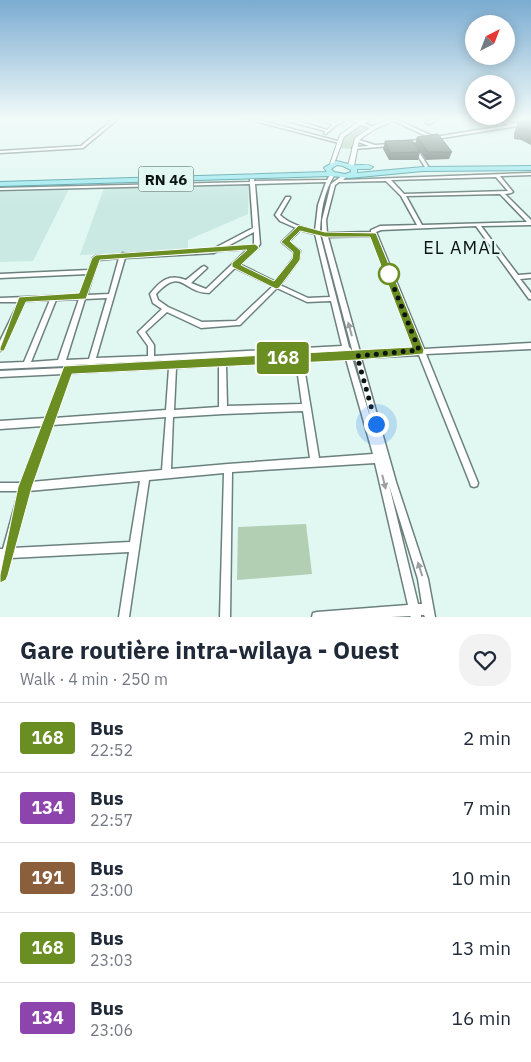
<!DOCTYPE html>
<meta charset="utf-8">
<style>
:root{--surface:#fff;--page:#f2f2f3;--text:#1f2937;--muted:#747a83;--line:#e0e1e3}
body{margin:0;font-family:"IBM Plex Sans",sans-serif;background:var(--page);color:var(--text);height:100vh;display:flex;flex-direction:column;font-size:19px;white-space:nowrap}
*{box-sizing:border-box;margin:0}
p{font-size:16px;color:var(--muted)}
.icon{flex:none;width:28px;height:28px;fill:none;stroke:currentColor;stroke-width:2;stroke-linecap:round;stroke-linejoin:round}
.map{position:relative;height:617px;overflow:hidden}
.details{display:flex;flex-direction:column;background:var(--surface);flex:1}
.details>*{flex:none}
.badge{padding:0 10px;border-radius:4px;font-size:18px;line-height:32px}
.needle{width:32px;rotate:42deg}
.controls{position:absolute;left:465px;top:15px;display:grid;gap:10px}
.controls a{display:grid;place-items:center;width:50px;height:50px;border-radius:50%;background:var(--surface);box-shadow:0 2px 12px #0003;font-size:25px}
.you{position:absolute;width:25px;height:25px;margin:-12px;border:4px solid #fff;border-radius:50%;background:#1a73e8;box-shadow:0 0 0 8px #1a73e833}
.map>.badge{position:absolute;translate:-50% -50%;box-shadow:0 0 0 2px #fff}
.round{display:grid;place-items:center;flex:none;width:52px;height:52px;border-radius:20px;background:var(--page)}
.head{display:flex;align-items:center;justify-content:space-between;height:85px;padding:0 20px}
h1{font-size:24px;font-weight:800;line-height:38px}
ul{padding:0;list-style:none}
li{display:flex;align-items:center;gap:15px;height:70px;padding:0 20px;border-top:1px solid var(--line)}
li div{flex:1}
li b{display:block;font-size:19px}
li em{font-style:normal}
li .badge{min-width:55px;font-weight:700;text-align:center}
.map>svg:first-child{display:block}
</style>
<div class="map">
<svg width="531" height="617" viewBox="0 0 531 617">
<rect width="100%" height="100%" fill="#e0f7f2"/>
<!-- built -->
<g fill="#cae9e3">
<polygon points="249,184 248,214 188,240 188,250 80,255 104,188"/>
<polygon points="69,189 33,261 0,262 0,192"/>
</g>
<!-- green -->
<g fill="#b2ceb3">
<polygon points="360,124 368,127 358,134 350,149 339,148 344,137"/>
<polygon points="306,524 312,574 237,580 238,527"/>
</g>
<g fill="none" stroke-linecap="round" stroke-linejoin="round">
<!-- minor casing -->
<g stroke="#6c807d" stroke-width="3">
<g id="minor">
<polygon points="115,118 119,118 83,148 0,153 0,151 81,146"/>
<polygon points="244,118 251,118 341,142 339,143"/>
<polygon points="285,118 288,118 327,130 333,124 313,118 319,118 335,123 343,118 352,118 375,128 372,129 348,119 336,125 326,134 324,133 325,131 285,120"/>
<polygon points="434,118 439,118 429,124 426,123"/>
<polygon points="498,118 513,124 529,118 531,118 531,120 517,126 405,144 403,143 404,142 430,138 392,120 395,119 435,137 509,125 493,118"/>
<polygon points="356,139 375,145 390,144 392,145 390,146 354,149 352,148 353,147 369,146 356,141"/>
<polygon points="415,149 417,149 428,166 427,167 425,167 414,150"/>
<path d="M331,173L335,174C324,191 321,211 320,231V232L322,233V220L331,184L343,175L347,176L343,180L531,173V175L500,176L513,192L511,193L505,194L531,220V225L481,226L518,275L531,274V278L520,279L531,293V299H529L476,226L381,230L376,232L424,349L531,343V349L426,354L478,483L477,486L474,487L471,486L470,483L419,355L361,358L396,482L428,579L435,617H425L424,615H421V617H411L410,616L391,617H312L313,613L317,612L408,605L375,463L232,472L230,617H220L224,473L149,480L129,617H119L129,552L10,558L4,579L0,580V549H3L19,491H0V483H22L43,426L0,429V421L46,418L63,374L0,377V371L65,368L66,366L0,369V363L24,362L50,300L25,301L3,348L2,350L0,351V341L19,302H0V298L81,295L88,274L0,278V274L89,270L93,258L96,256L120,255L123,253L125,254L213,249L253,228L250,184L0,190V188L250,182V179H254V181L327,180ZM496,177L508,191L404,194L391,180ZM386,181L401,196L417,225L380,226L371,230V232L327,233L326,220L335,185L339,182ZM326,182L318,205L315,231C303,227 289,224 280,215L290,198V197H286L275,215L280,221L296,228L282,242L294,252L293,259L276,282L239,264L257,248L260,244L255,184ZM500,194L527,222L422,225L406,196ZM300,230L315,234L330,297L308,298L280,285L299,259L300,251L288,242ZM254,232V244L252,246L224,248ZM320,235L322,236L353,353H351V349L349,347ZM372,236L417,349L360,352L328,237ZM248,249L206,289L191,283L206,269L207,268L204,266L202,267L186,280C169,273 160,281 150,294L153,303L162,309L138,332L148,346V356L96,358L125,258L214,253L218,251ZM119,258L109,294L87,295L98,260ZM235,268L273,286L236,321L202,322L168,307L158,300L156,294C182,266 183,293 209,293ZM277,288L307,302L331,301L342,346L154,356V345L145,332L167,312L201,328L238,325H240ZM107,298L89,359L66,360L85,299ZM79,299L58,360L31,362L56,300ZM344,352V353L225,359L222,358L219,359L176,362L174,360ZM352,358H355L371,420ZM346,359L373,454L319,458L303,361ZM172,360L170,362L72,367V365ZM296,361L302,404L227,406L226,365ZM219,365V407L174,410L176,368ZM169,368L166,410L54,418L70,373ZM303,411L310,458L228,464L171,469L173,417L223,414ZM166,417L162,470L31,482L52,425ZM140,481L130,542L12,548L28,491ZM389,485L418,579L422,604H418Z"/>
</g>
</g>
<!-- tertiary casing -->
<g stroke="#6c807d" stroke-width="2">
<g id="tertiary">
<polygon points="368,118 374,118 359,126 344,137 334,164 330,165 330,164 340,135 355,124"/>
<polygon points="393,118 400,118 375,129 359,140 354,166 349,167 348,166 355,138 371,127"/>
</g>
</g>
<!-- primary casing -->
<g stroke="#3d949a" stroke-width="2">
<path id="primary" d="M336,161C342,162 347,164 353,165C360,166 367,163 373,167L370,169H357V173L423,167L531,166V170L423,171L349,178L332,176L0,186V182L327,172L324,168L325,167ZM337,165L343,166L351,170V172L345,174L334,172L331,169Z"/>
</g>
<!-- minor -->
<use href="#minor" fill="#fff" fill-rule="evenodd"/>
<!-- tertiary -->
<use href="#tertiary" fill="#fff" fill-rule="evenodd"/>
<!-- primary -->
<use href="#primary" fill="#9ae8ee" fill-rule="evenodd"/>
</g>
<!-- wall -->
<g fill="#515f59">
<polygon points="531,119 531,145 521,140 514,139 514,133 518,123"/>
<polygon points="417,137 452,152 449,159 426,160 415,144"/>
<polygon points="385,141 420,152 418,160 389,160 383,149"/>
</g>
<!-- building -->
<g fill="#5e6f67" stroke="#424e48">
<polygon points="529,119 531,119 531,132 526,129 519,129 518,123"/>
<polygon points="438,134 452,152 428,152 417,137"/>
<polygon points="412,140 420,152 390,153 385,141"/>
</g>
<!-- one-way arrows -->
<defs><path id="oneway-solid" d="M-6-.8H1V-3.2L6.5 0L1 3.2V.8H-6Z" transform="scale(1.25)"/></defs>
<g fill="#9ea1a0">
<use href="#oneway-solid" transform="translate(350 329) rotate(-105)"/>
<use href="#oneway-solid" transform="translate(384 482) rotate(76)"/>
<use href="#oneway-solid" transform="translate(420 569) rotate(-108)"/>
</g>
<!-- sky -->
<linearGradient id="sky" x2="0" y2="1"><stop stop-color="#7bacd1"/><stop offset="0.58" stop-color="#f1fbf9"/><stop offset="1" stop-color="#f1fbf9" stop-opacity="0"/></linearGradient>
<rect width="531" height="205" fill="url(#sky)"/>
<!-- line -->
<polygon fill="#6b8e23" stroke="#fff" points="299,225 325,232 376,233 424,350 423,354 357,360 72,374 32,487 8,575 6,580 0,583 0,575 18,487 64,366 412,347 370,237 325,237 300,231 290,241 301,251 300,260 279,288 276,289 232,267 232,263 247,250 100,260 86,299 26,302 4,351 0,351 0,348 19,297 79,293 92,258 96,255 255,244 259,247 258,249 241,265 274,281 292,259 293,252 281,242"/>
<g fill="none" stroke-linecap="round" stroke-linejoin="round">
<!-- walk -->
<polyline stroke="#0c1412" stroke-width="5" stroke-dasharray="0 9" points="376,424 357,356 419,350 386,268 389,274"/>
</g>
<!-- markers -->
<circle fill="#fff" stroke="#6b8e23" stroke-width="2.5" cx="389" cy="274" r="10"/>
<g text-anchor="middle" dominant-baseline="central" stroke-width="4.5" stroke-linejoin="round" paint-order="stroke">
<!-- shield labels -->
<rect fill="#e0f7f2" stroke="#4c5855" stroke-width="1" x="138.5" y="166.5" width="55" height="25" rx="4"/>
<g font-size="15" font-weight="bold" fill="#0c1412">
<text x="166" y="179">RN 46</text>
</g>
<!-- neighbourhood labels -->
<g font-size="18" letter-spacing="1" fill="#0c1412" stroke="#e0f7f2">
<text x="462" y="247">EL AMAL</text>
</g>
</g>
</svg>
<div class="controls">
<a><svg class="needle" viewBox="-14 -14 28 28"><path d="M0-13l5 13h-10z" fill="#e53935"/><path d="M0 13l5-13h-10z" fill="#747a83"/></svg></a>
<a><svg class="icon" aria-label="layers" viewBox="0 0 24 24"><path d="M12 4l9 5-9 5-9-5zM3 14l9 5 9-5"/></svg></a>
</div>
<div class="you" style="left:376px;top:424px"></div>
<b class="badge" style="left:283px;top:358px;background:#6b8e23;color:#fff">168</b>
</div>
<section class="details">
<div class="head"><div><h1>Gare routière intra-wilaya - Ouest</h1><p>Walk · 4 min · 250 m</p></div><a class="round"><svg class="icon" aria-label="heart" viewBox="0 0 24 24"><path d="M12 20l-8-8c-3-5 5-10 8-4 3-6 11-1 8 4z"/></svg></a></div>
<ul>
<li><span class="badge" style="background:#6b8e23;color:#fff">168</span><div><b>Bus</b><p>22:52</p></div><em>2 min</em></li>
<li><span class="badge" style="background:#8e44ad;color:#fff">134</span><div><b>Bus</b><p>22:57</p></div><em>7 min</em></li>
<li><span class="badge" style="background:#8b5e3c;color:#fff">191</span><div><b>Bus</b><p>23:00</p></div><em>10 min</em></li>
<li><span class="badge" style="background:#6b8e23;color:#fff">168</span><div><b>Bus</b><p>23:03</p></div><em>13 min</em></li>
<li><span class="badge" style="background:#8e44ad;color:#fff">134</span><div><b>Bus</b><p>23:06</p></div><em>16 min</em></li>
</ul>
</section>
